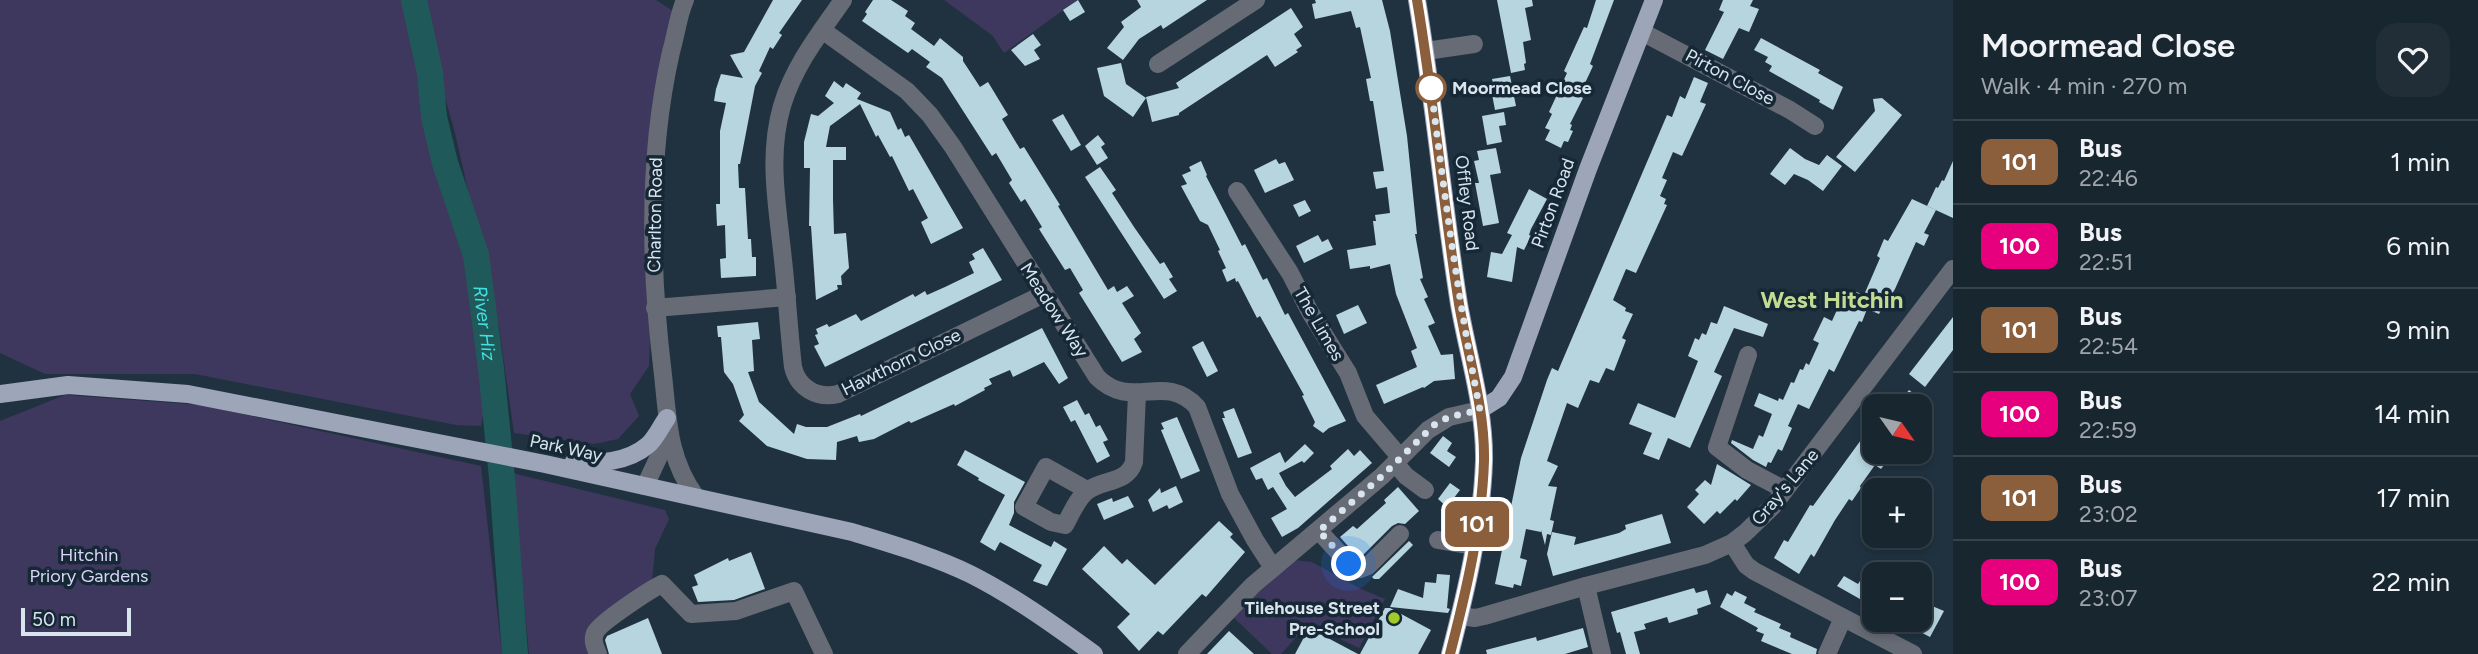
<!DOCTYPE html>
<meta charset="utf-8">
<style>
:root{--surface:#182630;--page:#212e38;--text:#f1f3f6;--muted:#9fa5ab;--line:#36434c}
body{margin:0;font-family:Figtree,sans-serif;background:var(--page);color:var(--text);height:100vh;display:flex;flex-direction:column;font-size:26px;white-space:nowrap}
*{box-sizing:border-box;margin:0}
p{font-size:23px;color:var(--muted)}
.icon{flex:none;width:38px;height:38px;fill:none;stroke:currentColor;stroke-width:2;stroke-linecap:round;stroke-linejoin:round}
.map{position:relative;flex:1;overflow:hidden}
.drawer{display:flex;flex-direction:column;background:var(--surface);width:525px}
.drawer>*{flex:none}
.badge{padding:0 14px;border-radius:10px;font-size:24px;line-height:46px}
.needle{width:46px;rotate:124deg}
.buttons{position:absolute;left:1862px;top:394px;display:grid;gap:14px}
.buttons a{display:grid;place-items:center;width:70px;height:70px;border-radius:14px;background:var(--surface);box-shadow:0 4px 10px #0003,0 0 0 2px var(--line);font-size:35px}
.scale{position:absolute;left:21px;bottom:18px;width:110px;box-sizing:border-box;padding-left:7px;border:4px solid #d9e5ee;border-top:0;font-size:19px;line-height:24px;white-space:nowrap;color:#d9e5ee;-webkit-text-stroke:5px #162836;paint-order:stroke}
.you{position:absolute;width:35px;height:35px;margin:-18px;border:5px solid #fff;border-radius:50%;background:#1a73e8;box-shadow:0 0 0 10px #1a73e833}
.map>.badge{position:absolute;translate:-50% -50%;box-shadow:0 0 0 4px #fff}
.round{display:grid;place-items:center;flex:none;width:74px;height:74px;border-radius:21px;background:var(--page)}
.headline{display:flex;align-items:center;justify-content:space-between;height:119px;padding:0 28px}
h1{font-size:33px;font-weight:600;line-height:52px}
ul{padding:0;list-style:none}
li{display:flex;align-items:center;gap:21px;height:84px;padding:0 28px;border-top:2px solid var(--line)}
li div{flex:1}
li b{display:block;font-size:26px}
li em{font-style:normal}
li .badge{min-width:77px;font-weight:700;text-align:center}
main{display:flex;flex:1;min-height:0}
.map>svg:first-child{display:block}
</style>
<main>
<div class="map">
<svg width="1953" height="654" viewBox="0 0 1953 654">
<rect width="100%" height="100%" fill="#203240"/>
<!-- green -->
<g fill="#3f385e">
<polygon points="0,0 408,0 414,37 443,128 446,160 470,259 485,404 481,426 456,425 195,374 45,374 0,353"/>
<polygon points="418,0 656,0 676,13 655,89 646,183 651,306 649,366 630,394 639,416 618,439 594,444 514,433 499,327 455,133"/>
<polygon points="944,0 1077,0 1004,53 993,36"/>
<polygon points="65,395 201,405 481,466 502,654 0,654 0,421"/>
<polygon points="512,473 665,510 669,519 655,549 652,582 588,629 597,654 529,654"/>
<polygon points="1295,560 1312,562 1361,589 1385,599 1359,648 1308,624 1281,654 1272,654 1231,615"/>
</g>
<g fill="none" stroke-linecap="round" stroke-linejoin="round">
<!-- river -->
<path stroke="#20595a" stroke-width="26" id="s1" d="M414,0L430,73L434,117L445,163L476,255L491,368L502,478L515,654"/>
</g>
<!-- building -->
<g fill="#b7d5df">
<polygon points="773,0 802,0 779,33 782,35 773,49 770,47 759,71 762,73 755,86 740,164 738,164 739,188 745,188 748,239 751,239 752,257 756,257 756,276 721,278 720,259 726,258 725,225 717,226 716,204 720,204 720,131 726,103 714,101 716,89 721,74 743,78 730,55 744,52"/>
<polygon points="873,0 891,0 908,11 905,16 915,23 911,29 934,46 940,38 963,57 963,61 980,87 988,82 1008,115 1002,119 1020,149 1024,147 1060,205 1058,206 1108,290 1114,286 1117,292 1127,286 1134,296 1122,303 1141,333 1134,339 1142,352 1122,362 1079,293 1083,290 1070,268 1065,270 1039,229 1042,227 1025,199 1021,202 1009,183 1012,180 996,153 992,156 942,78 926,67 930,62 912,49 908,53 862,21 867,14 865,12"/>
<polygon points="1078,0 1085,12 1070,21 1063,10"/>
<polygon points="1137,0 1207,0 1163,29 1161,25 1139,39 1123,60 1107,48 1124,27 1121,22 1141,7"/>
<polygon points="1315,0 1382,0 1390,31 1407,136 1417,234 1415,234 1423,278 1420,279 1428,297 1424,299 1435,323 1428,326 1441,355 1453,354 1455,379 1434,381 1424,388 1423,387 1384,404 1376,385 1417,367 1411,351 1417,348 1396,294 1390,264 1370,269 1370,266 1350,269 1347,250 1376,245 1373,221 1376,221 1375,215 1390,213 1387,187 1376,189 1373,172 1384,171 1373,101 1370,101 1366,79 1371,78 1360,27 1356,28 1351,11 1315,19 1312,4 1316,3"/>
<polygon points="1497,0 1532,0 1533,6 1525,8 1531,40 1523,42 1526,63 1524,64 1525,70 1511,73"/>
<polygon points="1596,0 1614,0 1590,64 1593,66 1579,96 1583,98 1570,124 1572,125 1570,130 1573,131 1568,142 1564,141 1561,148 1545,140 1550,130 1545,128 1552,114 1549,112 1567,73 1564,71 1584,27 1587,28"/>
<polygon points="1723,0 1753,0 1750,6 1759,9 1749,32 1739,28 1723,59 1705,50 1724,12 1719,10"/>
<polygon points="1291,8 1303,27 1294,34 1302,46 1296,50 1298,52 1275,67 1267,55 1179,113 1179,115 1152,122 1146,97 1179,88 1176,83"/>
<polygon points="1033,34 1041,45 1034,50 1040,59 1025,66 1011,50"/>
<polygon points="1761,38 1820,70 1818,73 1843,87 1833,110 1819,102 1820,100 1769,71 1772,66 1765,62 1768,57 1754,50"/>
<polygon points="1121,63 1126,84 1146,98 1133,117 1104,96 1097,68"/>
<polygon points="1510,76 1516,106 1495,110 1491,89 1494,88 1492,79"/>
<polygon points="1694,77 1708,83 1700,102 1706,104 1682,156 1673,152 1662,178 1667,180 1660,196 1666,199 1664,204 1667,205 1636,273 1626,269 1613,300 1626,308 1625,311 1633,314 1622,338 1626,340 1614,371 1606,368 1599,383 1590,380 1578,408 1567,403 1547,461 1558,466 1548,486 1557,487 1550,520 1554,521 1551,535 1547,534 1545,545 1541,530 1541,532 1526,529 1520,558 1527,560 1521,586 1514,584 1513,588 1495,584 1521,458 1547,380 1552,368 1558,371 1667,115 1672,117 1680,96 1685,99"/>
<polygon points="834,81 843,88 846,83 861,93 857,99 890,112 898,130 901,128 905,137 909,135 963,228 931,244 921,222 928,218 913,189 909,191 892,156 890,157 878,135 876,137 860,104 830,126 826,147 846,147 846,160 833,160 833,200 834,234 846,233 849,268 841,276 842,285 837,285 838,289 816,300 811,226 809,226 810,168 804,168 804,142 811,114 818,116 834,103 825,96"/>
<polygon points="1882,98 1902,115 1855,172 1836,157 1875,111 1873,99"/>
<polygon points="1504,112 1506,125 1499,126 1502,142 1487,145 1482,116"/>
<polygon points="1063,114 1081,145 1071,151 1052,120"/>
<polygon points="1098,135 1105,144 1101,147 1108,158 1097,165 1085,146"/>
<polygon points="1496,148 1501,173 1490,175 1499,223 1483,226 1475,183 1479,183 1474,161 1479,160 1477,151"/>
<polygon points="1790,148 1805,159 1819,165 1827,155 1842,166 1823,191 1808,180 1794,174 1785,185 1770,174"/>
<polygon points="1276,159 1279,164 1285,162 1294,180 1265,193 1254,170"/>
<polygon points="1201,161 1207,175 1206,176 1242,246 1245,244 1263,280 1267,278 1285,315 1288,313 1346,421 1329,428 1323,433 1313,426 1315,422 1302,396 1304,395 1260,316 1257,318 1238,281 1236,282 1235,278 1227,282 1222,270 1226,268 1218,251 1220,250 1208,225 1200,221 1181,186 1187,184 1182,175 1191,171 1189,167"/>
<polygon points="1953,161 1953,218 1927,206 1936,187 1938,188 1942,180 1944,181"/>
<polygon points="1100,167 1116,190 1112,193 1134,227 1160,264 1164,262 1173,277 1169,279 1177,291 1164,299 1085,177"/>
<polygon points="1529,189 1547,199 1531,229 1529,235 1531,236 1524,250 1517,247 1512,282 1487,277 1491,252 1502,254 1512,235 1507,233"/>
<polygon points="1912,199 1936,210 1924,233 1929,235 1924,246 1916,242 1895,289 1887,302 1885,302 1879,314 1867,309 1862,322 1859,321 1834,372 1829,369 1809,409 1798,404 1788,426 1792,428 1782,451 1778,449 1771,463 1768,462 1766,467 1753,460 1731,443 1732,440 1753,449 1759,435 1763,437 1772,414 1754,406 1759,393 1778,401 1779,398 1783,400 1791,382 1794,383 1800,369 1803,370 1806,363 1809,365 1819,343 1813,340 1824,317 1832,321 1841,301 1848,304 1854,291 1864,295 1880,258 1877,256 1884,239 1888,241"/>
<polygon points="1305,200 1311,211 1299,217 1293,205"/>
<polygon points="1318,235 1322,242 1328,239 1333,249 1304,263 1296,246"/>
<polygon points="983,248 1002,280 825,367 814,346 819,344 815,335 818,334 816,329 827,324 829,327 856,314 861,321 913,294 915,297 925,291 927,295 945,287 974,273 969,262 975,259 972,254"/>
<polygon points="1358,305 1367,323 1344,334 1336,315"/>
<polygon points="1724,306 1768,324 1763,337 1734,328 1714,372 1722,376 1690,448 1668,438 1659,460 1643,454 1652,433 1629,424 1638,403 1675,418 1698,361 1688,356 1695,338 1699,340 1702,333 1706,335 1711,322 1717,324"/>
<polygon points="1953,317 1953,350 1925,387 1909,374"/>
<polygon points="758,322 760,339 752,340 754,371 748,372 759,402 794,434 797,424 806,427 827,427 860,414 861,416 1042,328 1068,378 1059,384 1044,362 1013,377 1010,370 989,379 992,384 984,388 985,390 955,406 954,404 911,423 909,421 874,439 859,442 857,436 837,442 836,460 807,459 767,446 739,421 744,415 733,384 724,372 721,337 718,337 717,326"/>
<polygon points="1203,341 1218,371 1207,377 1192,347"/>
<polygon points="1909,390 1929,406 1896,406"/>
<polygon points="1077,400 1085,415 1089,413 1096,427 1100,425 1108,440 1103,442 1110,456 1097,463 1075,420 1071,422 1063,407"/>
<polygon points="1234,408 1252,453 1238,458 1222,418 1225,418 1223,412"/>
<polygon points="1177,417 1200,471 1181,479 1161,430 1164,429 1161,423"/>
<polygon points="1874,422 1874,452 1894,452 1881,469 1875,465 1860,486 1861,488 1852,501 1849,499 1835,520 1814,557 1811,554 1799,574 1774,558 1784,540 1788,542 1810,505 1813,506"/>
<polygon points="1443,436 1452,443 1447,451 1456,457 1449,467 1430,453"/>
<polygon points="1305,444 1314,453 1304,463 1302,461 1279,473 1286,486 1295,497 1332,469 1330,466 1348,449 1354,456 1360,450 1372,463 1298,528 1282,537 1271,518 1287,509 1273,487 1268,490 1262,478 1256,480 1250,468 1280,452 1285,463"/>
<polygon points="965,450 1025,482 1014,502 1014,513 1009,525 1051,547 1054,541 1067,549 1047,586 1033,581 1042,565 1000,542 995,551 980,542 1005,495 978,480 979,478 957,465"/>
<polygon points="1717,464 1751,485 1737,501 1735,499 1720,514 1717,511 1704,524 1687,507 1699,494 1695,490 1705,480 1711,485"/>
<polygon points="1450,483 1460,490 1447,507 1438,499"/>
<polygon points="1176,486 1183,502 1169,509 1167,505 1153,512 1148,500 1160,488 1161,493"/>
<polygon points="1398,487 1419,511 1405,524 1398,523 1392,526 1362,556 1356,555 1340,537 1353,526 1357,529 1386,503 1384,500"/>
<polygon points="1128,496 1134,507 1104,520 1097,504 1112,498 1113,502"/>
<polygon points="1662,514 1671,543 1553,576 1547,554 1552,532 1576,537 1574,545 1619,533 1626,529 1625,525"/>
<polygon points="1219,521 1233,534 1230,537 1245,552 1206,597 1202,594 1163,635 1158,631 1139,651 1117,627 1130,614 1082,569 1104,546 1122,564 1127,559 1155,585"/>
<polygon points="1409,541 1413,545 1379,579 1374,579 1372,577"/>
<polygon points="751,552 765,589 734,600 698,602 692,587 698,585 694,575 728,558 729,561"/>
<polygon points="1874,567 1874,607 1837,586 1844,576 1858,584 1860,581 1865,584"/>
<polygon points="1437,574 1450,575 1447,608 1450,609 1448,613 1390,607 1398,589 1423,598 1425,582 1436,583"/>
<polygon points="1694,588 1696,593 1707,590 1711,604 1697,609 1698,614 1669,623 1667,617 1644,624 1646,629 1634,632 1640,654 1626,654 1620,632 1617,633 1611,612"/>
<polygon points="1735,591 1747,597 1744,603 1756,609 1754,612 1781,624 1779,628 1791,633 1790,637 1817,649 1816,654 1792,654 1761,641 1764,634 1756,631 1758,628 1720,607 1727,593 1732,596"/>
<polygon points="1925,603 1944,611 1930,637 1897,620 1920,620 1920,613"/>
<polygon points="1385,608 1390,608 1431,630 1418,654 1360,654"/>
<polygon points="648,618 662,654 609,654 605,640 607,636"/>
<polygon points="1309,628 1358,654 1295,654"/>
<polygon points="1583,628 1588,647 1565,654 1487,654 1486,650 1536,637 1537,641"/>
<polygon points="1229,631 1254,654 1207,654"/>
</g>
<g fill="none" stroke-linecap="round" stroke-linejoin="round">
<!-- minor -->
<g stroke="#676b75" stroke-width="18">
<path d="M685,0C678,16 676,35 671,52C647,157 650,269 663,375C668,420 668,459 696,497"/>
<path d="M843,0C819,34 794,66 782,106C767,157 778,209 783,260C787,296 789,332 793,367C798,388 817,399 838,394L1044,294"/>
<path d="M822,30L907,91L930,115L953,147L1097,377C1132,412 1164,371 1197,407L1230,494L1255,540L1273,568"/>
<polyline points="1642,32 1790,110 1815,126"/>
<polyline points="1426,51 1474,44"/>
<polyline points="1158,64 1256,0"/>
<polyline points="1237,191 1290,273 1310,312 1348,373 1365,416 1400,457"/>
<polyline points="655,308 787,297"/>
<polyline points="1748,355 1717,447 1747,470 1785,490"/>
<polyline points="1395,463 1406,476 1425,490"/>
<polyline points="645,486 669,435"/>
<path d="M1087,490L1046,467L1024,507L1051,522L1065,525C1071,514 1077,499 1087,491C1102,479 1127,484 1134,462L1137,394"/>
<polyline points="1319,531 1349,564 1360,569 1368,566 1400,534"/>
<polyline points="1438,540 1473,546"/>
<polyline points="1732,543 1746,565 1754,571 1913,654"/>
<polyline points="1586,586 1602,654"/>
<polyline points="1460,616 1475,618 1484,616 1586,586 1705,555 1732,543 1745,533 1772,507 1953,269"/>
<path d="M598,654C595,646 592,641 595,633C599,623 651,589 662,584L691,614L736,611L794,591L824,654"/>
<polyline points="1187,654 1253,585 1382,476 1428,430 1449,417 1480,410"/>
<polyline points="1827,654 1843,618"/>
</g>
<!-- major -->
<g stroke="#9da5b9" stroke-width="18">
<path d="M1417,0C1434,101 1443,203 1459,304C1468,356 1485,408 1484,461C1482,525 1466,592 1450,654"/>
<path d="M0,394L68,385L188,394L545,464L852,532C891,544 933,556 970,574C1014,596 1055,626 1094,654"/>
<polyline points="1480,410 1499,398 1513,377 1588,169 1654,0"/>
<path d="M573,463C599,463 627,463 648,445C656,438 661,426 667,418"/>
</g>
</g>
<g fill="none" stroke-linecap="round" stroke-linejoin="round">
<!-- line casing -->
<g stroke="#fff" stroke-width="16">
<path id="line" d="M1417,0C1434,101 1443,203 1459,304C1468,356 1485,408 1484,461C1482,525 1466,592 1450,654"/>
</g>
<!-- line -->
<use href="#line" stroke="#8b5e3c" stroke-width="10"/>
<!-- walk -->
<path stroke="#d9e5ee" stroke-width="7" stroke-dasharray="0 12.6" d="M1349,564L1319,531L1382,476L1434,425L1449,417L1480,410C1458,300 1444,191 1430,80L1431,88"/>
</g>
<!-- markers -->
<circle fill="#fff" stroke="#8b5e3c" stroke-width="3.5" cx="1431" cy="88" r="14"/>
<circle fill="#a0c92b" stroke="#162836" stroke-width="2.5" cx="1394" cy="618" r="7"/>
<g text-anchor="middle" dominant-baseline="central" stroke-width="7" stroke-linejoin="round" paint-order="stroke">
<!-- street labels -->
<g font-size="18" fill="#d9e5ee" stroke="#162836">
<text transform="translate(1730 77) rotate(28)">Pirton Close</text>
<text transform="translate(1467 203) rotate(83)">Offley Road</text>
<text transform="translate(1553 203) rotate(-70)">Pirton Road</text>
<text transform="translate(655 215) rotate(-89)">Charlton Road</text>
<text transform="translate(1054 310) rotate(57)">Meadow Way</text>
<text transform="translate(1319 324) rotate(60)">The Limes</text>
<text transform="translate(901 362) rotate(-26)">Hawthorn Close</text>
<text transform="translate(566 448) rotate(12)">Park Way</text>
<text transform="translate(1785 487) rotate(-50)">Gray's Lane</text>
</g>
<!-- stop labels -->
<g font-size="18" font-weight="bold" fill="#d9e5ee" stroke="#162836" text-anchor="start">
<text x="1452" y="88">Moormead Close</text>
</g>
<!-- park labels -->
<g font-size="18" fill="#dad5fa" stroke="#162836">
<text x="89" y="555">Hitchin<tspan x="89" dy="21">Priory Gardens</tspan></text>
</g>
<!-- poi labels -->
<g font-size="18" font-weight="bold" fill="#d9e5ee" stroke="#162836" text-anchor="end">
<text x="1380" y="608">Tilehouse Street<tspan x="1380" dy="21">Pre-School</tspan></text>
</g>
<!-- water labels -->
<g font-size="19" font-style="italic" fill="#40e1e2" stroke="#162836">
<text stroke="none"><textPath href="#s1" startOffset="332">River Hiz</textPath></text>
</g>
<!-- district labels -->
<g font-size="24" font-weight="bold" fill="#c2db92" stroke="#162836">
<text x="1832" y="299">West Hitchin</text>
</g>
</g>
</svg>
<div class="buttons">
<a><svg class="needle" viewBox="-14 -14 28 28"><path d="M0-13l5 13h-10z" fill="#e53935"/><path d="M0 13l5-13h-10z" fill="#9fa5ab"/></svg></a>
<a>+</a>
<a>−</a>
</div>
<div class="scale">50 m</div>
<div class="you" style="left:1349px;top:564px"></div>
<b class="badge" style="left:1477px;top:524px;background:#8b5e3c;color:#fff">101</b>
</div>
<section class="drawer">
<div class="headline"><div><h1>Moormead Close</h1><p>Walk · 4 min · 270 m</p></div><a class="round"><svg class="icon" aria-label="heart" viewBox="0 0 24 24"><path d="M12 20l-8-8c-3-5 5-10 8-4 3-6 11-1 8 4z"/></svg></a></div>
<ul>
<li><span class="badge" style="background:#8b5e3c;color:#fff">101</span><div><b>Bus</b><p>22:46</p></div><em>1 min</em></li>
<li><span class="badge" style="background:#e6007e;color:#fff">100</span><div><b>Bus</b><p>22:51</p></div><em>6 min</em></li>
<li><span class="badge" style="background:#8b5e3c;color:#fff">101</span><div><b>Bus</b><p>22:54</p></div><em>9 min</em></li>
<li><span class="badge" style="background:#e6007e;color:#fff">100</span><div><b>Bus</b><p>22:59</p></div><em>14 min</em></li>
<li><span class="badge" style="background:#8b5e3c;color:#fff">101</span><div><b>Bus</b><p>23:02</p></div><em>17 min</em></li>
<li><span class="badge" style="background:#e6007e;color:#fff">100</span><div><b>Bus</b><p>23:07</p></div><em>22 min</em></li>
</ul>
</section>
</main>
